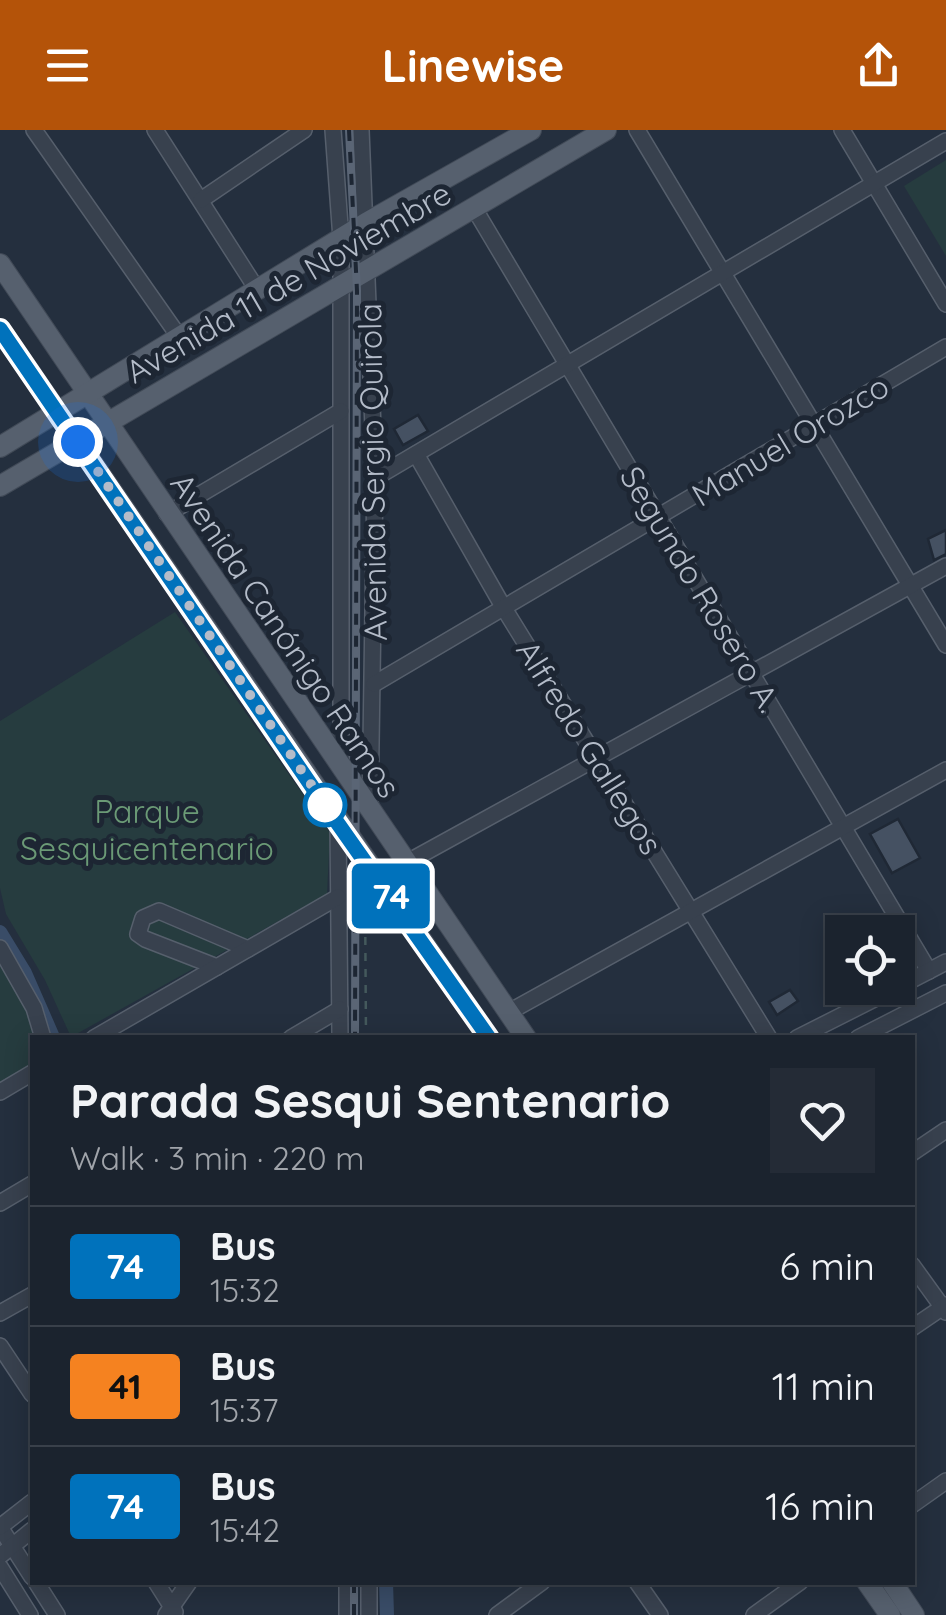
<!DOCTYPE html>
<meta charset="utf-8">
<style>
:root{--surface:#1b232e;--page:#242b36;--text:#f1f3f6;--muted:#a0a4aa;--line:#39404a;--accent:#b45309}
body{margin:0;font-family:Quicksand,sans-serif;background:var(--page);color:var(--text);height:100vh;display:flex;flex-direction:column;font-size:38px;white-space:nowrap}
*{box-sizing:border-box;margin:0}
p{font-size:32px;color:var(--muted)}
.icon{flex:none;width:55px;height:55px;fill:none;stroke:currentColor;stroke-width:2;stroke-linecap:round;stroke-linejoin:round}
.map{position:relative;flex:1;overflow:hidden}
.details{position:absolute;left:30px;top:905px;width:885px;height:550px;display:flex;flex-direction:column;background:var(--surface);border-radius:0px;box-shadow:0 5px 25px #0003,0 0 0 2px var(--line)}
.details>*{flex:none}
.badge{padding:0 20px;border-radius:8px;font-size:35px;line-height:65px}
.tools{position:absolute;left:825px;top:785px;display:grid;gap:20px}
.tools a{display:grid;place-items:center;width:90px;height:90px;border-radius:0px;background:var(--surface);box-shadow:0 5px 25px #0003,0 0 0 2px var(--line);font-size:50px}
.you{position:absolute;width:50px;height:50px;margin:-25px;border:8px solid #fff;border-radius:50%;background:#1a73e8;box-shadow:0 0 0 15px #1a73e833}
.map>.badge{position:absolute;translate:-50% -50%;box-shadow:0 0 0 5px #fff}
.round{display:grid;place-items:center;flex:none;width:105px;height:105px;border-radius:0px;background:var(--page)}
.summary{display:flex;align-items:center;justify-content:space-between;height:170px;padding:0 40px}
h1{font-size:48px;font-weight:700;line-height:75px}
ul{padding:0;list-style:none}
li{display:flex;align-items:center;gap:30px;height:120px;padding:0 40px;border-top:2px solid var(--line)}
li div{flex:1}
li b{display:block;font-size:38px}
li em{font-style:normal}
li .badge{min-width:110px;font-weight:700;text-align:center}
header{display:flex;justify-content:space-between;align-items:center;height:130px;padding:0 40px;background:var(--accent);color:#fff;font-size:45px;font-weight:700}
.map>svg:first-child{display:block}
</style>
<header><svg class="icon" aria-label="menu" viewBox="0 0 24 24"><path d="M4 6h16M4 12h16M4 18h16"/></svg>Linewise<svg class="icon" aria-label="share" viewBox="0 0 24 24"><path d="M12 15V3M7 8l5-5 5 5M5 13v7h14v-7"/></svg></header>
<div class="map">
<svg width="946" height="1485" viewBox="0 0 946 1485">
<rect width="100%" height="100%" fill="#242f3e"/>
<!-- green -->
<g fill="#263c3f">
<polygon points="946,30 946,126 904,56"/>
<polygon points="175,482 330,703 327,764 71,907 45,850 6,784 0,758 0,591"/>
<polygon points="0,827 28,879 37,907 32,908 32,936 0,955"/>
</g>
<g fill="none" stroke-linecap="round" stroke-linejoin="round">
<!-- canal -->
<g stroke="#394c67" stroke-width="14">
<polyline points="0,802 25,843 53,907"/>
<polyline points="386,1452 387,1485"/>
</g>
</g>
<!-- building -->
<g fill="#455162" stroke="#1f2835" stroke-width="2.5">
<polygon points="418,285 428,301 403,315 394,299"/>
<polygon points="946,400 946,424 934,430 928,409"/>
<polygon points="898,689 920,728 892,743 870,704"/>
<polygon points="790,860 798,871 777,885 769,872"/>
</g>
<g fill="none" stroke-linecap="round" stroke-linejoin="round">
<!-- minor casing -->
<g stroke="#565f6c" stroke-width="18">
<g id="minor">
<polyline points="34,0 180,208"/>
<polyline points="155,0 258,161"/>
<polyline points="333,0 341,109 341,636"/>
<polyline points="361,0 375,348 370,680"/>
<polyline points="637,0 946,515"/>
<polyline points="842,0 946,174"/>
<polyline points="201,70 304,0"/>
<polyline points="474,78 929,841"/>
<polyline points="416,324 505,480 769,908"/>
<polyline points="375,348 946,11"/>
<polyline points="167,384 341,281"/>
<polyline points="374,554 946,217"/>
<polyline points="338,693 340,908"/>
<polyline points="406,733 946,436"/>
<polyline points="0,818 34,878 43,908"/>
<polyline points="217,837 145,809 138,804 143,788 159,781 248,819"/>
<polyline points="898,857 946,832"/>
<polyline points="509,882 946,640"/>
<polyline points="94,908 338,767"/>
<polyline points="291,908 340,879"/>
<polyline points="797,908 896,858"/>
<polyline points="858,908 946,863"/>
<polyline points="0,962 32,943"/>
<polyline points="912,1023 946,1000"/>
<polyline points="0,1073 32,1054"/>
<polyline points="912,1135 946,1182"/>
<polyline points="0,1183 32,1165"/>
<polyline points="912,1198 946,1175"/>
<polyline points="0,1216 32,1264"/>
<polyline points="912,1375 946,1351"/>
<polyline points="0,1397 32,1447"/>
<polyline points="0,1397 32,1372"/>
<polyline points="0,1426 32,1400"/>
<polyline points="0,1437 30,1485"/>
<polyline points="36,1452 57,1485"/>
<polyline points="156,1452 175,1482"/>
<polyline points="369,1452 369,1485"/>
<polyline points="637,1452 660,1485"/>
<polyline points="166,1485 189,1452"/>
<polyline points="347,1485 347,1452"/>
<polyline points="497,1485 542,1452"/>
<polyline points="754,1485 800,1452"/>
</g>
</g>
<!-- major casing -->
<g stroke="#414a57" stroke-width="22">
<g id="major">
<polyline points="0,134 526,908"/>
<polyline points="0,199 489,908"/>
<polyline points="0,317 366,93 531,0"/>
<polyline points="0,356 606,0"/>
<polyline points="867,1452 890,1485"/>
<polyline points="892,1452 914,1485"/>
</g>
</g>
<!-- path -->
<polyline stroke="#44595c" stroke-width="2.5" stroke-dasharray="8 8" stroke-linecap="butt" points="365,759 366,908"/>
<!-- minor -->
<use href="#minor" stroke="#38414e" stroke-width="15"/>
<!-- major -->
<use href="#major" stroke="#56606e" stroke-width="20"/>
<!-- rail casing -->
<g stroke="#5a6575" stroke-width="8">
<g id="rail">
<polyline points="349,0 357,161 355,908"/>
<polyline points="354,1452 354,1485"/>
</g>
</g>
<!-- rail -->
<use href="#rail" stroke="#1d2633" stroke-width="4" stroke-dasharray="11" stroke-linecap="butt"/>
</g>
<g fill="none" stroke-linecap="round" stroke-linejoin="round">
<!-- line casing -->
<g stroke="#fff" stroke-width="22">
<polyline id="line" points="0,199 315,661 489,908"/>
</g>
<!-- line -->
<use href="#line" stroke="#0072bc" stroke-width="15"/>
<!-- walk -->
<polyline stroke="#b4bcc9" stroke-width="10" stroke-dasharray="0 18" points="78,312 325,675"/>
</g>
<!-- markers -->
<circle fill="#fff" stroke="#0072bc" stroke-width="5" cx="325" cy="675" r="20"/>
<g text-anchor="middle" dominant-baseline="central" stroke-width="10" stroke-linejoin="round" paint-order="stroke">
<!-- street labels -->
<g font-size="32" fill="#b4bcc9" stroke="#1d2633">
<text transform="translate(288 152) rotate(-30)">Avenida 11 de Noviembre</text>
<text transform="translate(790 310) rotate(-31)">Manuel Orozco</text>
<text transform="translate(372 342) rotate(-91)">Avenida Sergio Quirola</text>
<text transform="translate(701 459) rotate(59)">Segundo Rosero A.</text>
<text transform="translate(286 505) rotate(56)">Avenida Canónigo Ramos</text>
<text transform="translate(590 617) rotate(58)">Alfredo Gallegos</text>
</g>
<!-- park labels -->
<g font-size="32" fill="#6b9a76" stroke="#1d2633">
<text x="147" y="681">Parque<tspan x="147" dy="37">Sesquicentenario</tspan></text>
</g>
</g>
</svg>
<div class="tools">
<a><svg class="icon" aria-label="locate" viewBox="0 0 24 24"><circle cx="12" cy="12" r="6"/><path d="M12 2v4M12 18v4M2 12h4M18 12h4"/></svg></a>
</div>
<div class="you" style="left:78px;top:312px"></div>
<b class="badge" style="left:391px;top:766px;background:#0072bc;color:#fff">74</b>
<section class="details">
<div class="summary"><div><h1>Parada Sesqui Sentenario</h1><p>Walk · 3 min · 220 m</p></div><a class="round"><svg class="icon" aria-label="heart" viewBox="0 0 24 24"><path d="M12 20l-8-8c-3-5 5-10 8-4 3-6 11-1 8 4z"/></svg></a></div>
<ul>
<li><span class="badge" style="background:#0072bc;color:#fff">74</span><div><b>Bus</b><p>15:32</p></div><em>6 min</em></li>
<li><span class="badge" style="background:#f58220;color:#111">41</span><div><b>Bus</b><p>15:37</p></div><em>11 min</em></li>
<li><span class="badge" style="background:#0072bc;color:#fff">74</span><div><b>Bus</b><p>15:42</p></div><em>16 min</em></li>
</ul>
</section>
</div>
